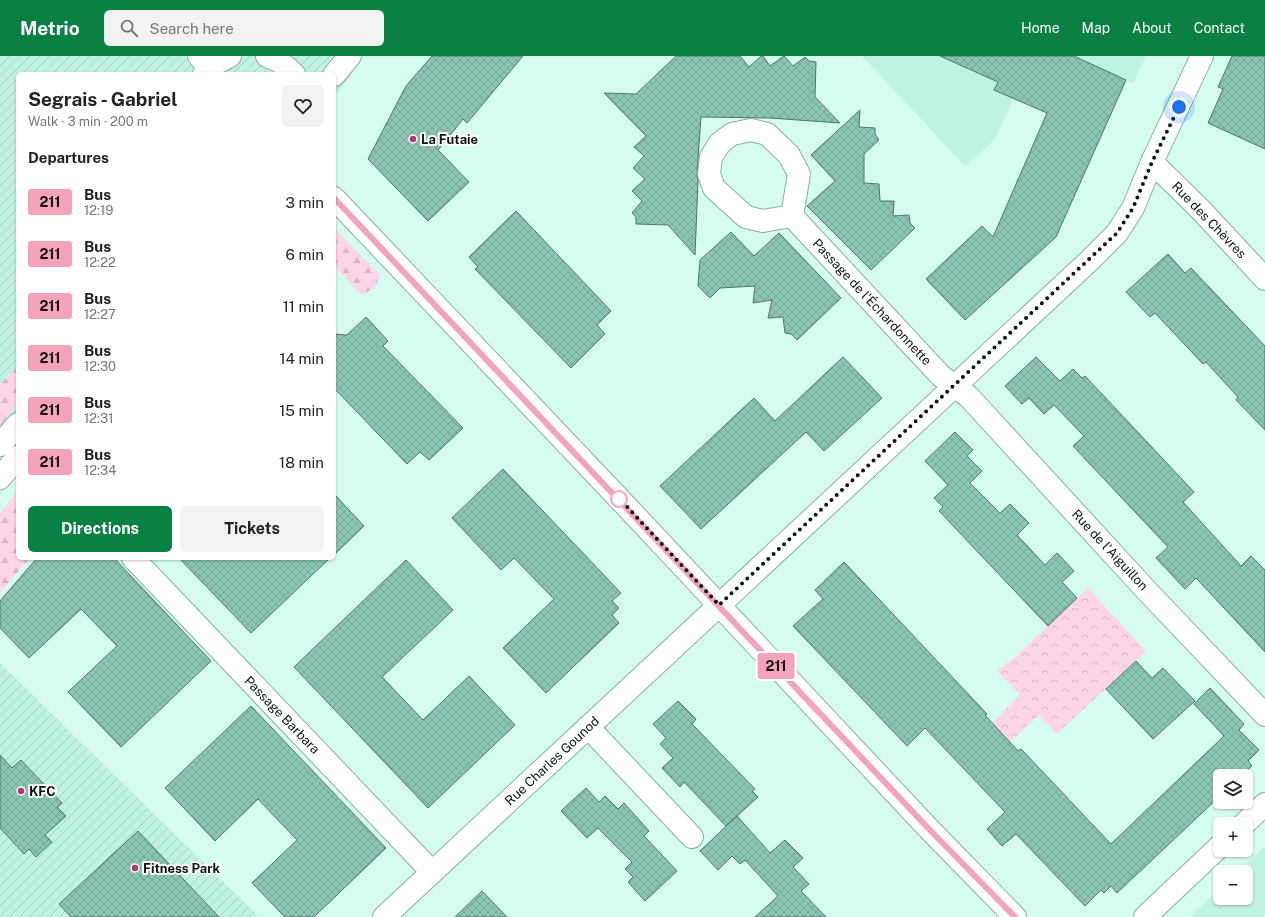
<!DOCTYPE html>
<meta charset="utf-8">
<style>
:root{--surface:#fff;--page:#f2f2f2;--text:#222;--muted:#767676;--accent:#0b8043}
body{margin:0;font-family:"Public Sans",sans-serif;background:var(--page);color:var(--text);height:100vh;display:flex;flex-direction:column;font-size:15px;white-space:nowrap}
*{box-sizing:border-box;margin:0}
p{font-size:13px;color:var(--muted)}
.icon{flex:none;width:22px;height:22px;fill:none;stroke:currentColor;stroke-width:2;stroke-linecap:round;stroke-linejoin:round}
.map{position:relative;flex:1;overflow:hidden}
.panel{position:absolute;left:16px;top:16px;width:320px;height:488px;display:flex;flex-direction:column;background:var(--surface);border-radius:6px;box-shadow:0 1px 3px #0004}
.panel>*{flex:none}
.badge{padding:0 8px;border-radius:3px;font-size:14px;line-height:26px}
.fabs{position:absolute;left:1213px;top:713px;display:grid;gap:8px}
.fabs a{display:grid;place-items:center;width:40px;height:40px;border-radius:6px;background:var(--surface);box-shadow:0 1px 3px #0004;font-size:20px}
.you{position:absolute;width:20px;height:20px;margin:-10px;border:3px solid #fff;border-radius:50%;background:#1a73e8;box-shadow:0 0 0 6px #1a73e833}
.map>.badge{position:absolute;translate:-50% -50%;box-shadow:0 0 0 2px #fff}
h2{padding:0 12px;font-size:15px;line-height:36px}
.round{display:grid;place-items:center;flex:none;width:42px;height:42px;border-radius:6px;background:var(--page)}
.headline{display:flex;align-items:center;justify-content:space-between;height:68px;padding:0 12px}
h1{font-size:19px;font-weight:700;line-height:30px}
.action{display:flex;gap:8px;margin-top:auto;padding:8px 12px}
.action a{flex:1;height:46px;border-radius:6px;background:var(--accent);color:#fff;font-size:16px;font-weight:700;line-height:46px;text-align:center}
.action a+a{background:var(--page);color:var(--text)}
ul{padding:0;list-style:none}
li{display:flex;align-items:center;gap:12px;height:52px;padding:0 12px}
li div{flex:1}
li b{display:block;font-size:15px}
li em{font-style:normal}
li .badge{min-width:44px;font-weight:700;text-align:center}
header{display:flex;align-items:center;gap:24px;box-sizing:border-box;height:56px;padding:0 20px;background:var(--accent);color:#fff}
header strong{font-size:19px}
nav{display:flex;gap:22px;margin-inline-start:auto;font-size:14px}
.search{width:280px;height:36px;background:var(--page);display:flex;align-items:center;gap:10px;box-sizing:border-box;padding:0 14px;border-radius:6px;color:var(--muted);font-size:15px}
.map>svg:first-child{display:block}
</style>
<header>
<strong>Metrio</strong>
<div class="search"><svg class="icon" aria-label="search" viewBox="0 0 24 24"><circle cx="10" cy="10" r="6"/><path d="M15 15l6 6"/></svg>Search here</div>
<nav><a>Home</a><a>Map</a><a>About</a><a>Contact</a></nav>
</header>
<div class="map">
<svg width="1265" height="861" viewBox="0 0 1265 861">
<defs>
<pattern id="industrial-furrows" width="10" height="10" patternUnits="userSpaceOnUse"><rect width="10" height="10" fill="#c0f2e2"/><path d="M-1 1l2-2M0 10L10 0M9 11l2-2" fill="none" stroke="#a4cfc1"/></pattern>
<pattern id="forest-firs" width="22" height="20" patternUnits="userSpaceOnUse"><rect width="22" height="20" fill="#fed4e7"/><path d="M5 1l3.5 6h-7zM16 11l3.5 6h-7z" fill="#d8b5c5"/></pattern>
<pattern id="park-crowns" width="20" height="18" patternUnits="userSpaceOnUse"><rect width="20" height="18" fill="#fed4e7"/><path d="M2 6a3 3 0 1 1 6 0M12 15a3 3 0 1 1 6 0" fill="none" stroke="#d8b5c5"/></pattern>
<pattern id="building-cross-hatch" width="8" height="8" patternUnits="userSpaceOnUse"><rect width="8" height="8" fill="#8ac4b2"/><path d="M0 0l8 8M0 8l8-8" fill="none" stroke="#76a898"/></pattern>
</defs>
<rect width="100%" height="100%" fill="#d4fdef"/>
<!-- built -->
<g fill="#c0f2e2">
<polygon points="862,0 1033,0 994,85 965,110"/>
<polygon points="1074,0 1146,0 1133,27"/>
<polygon points="1265,790 1265,861 1190,861 1220,833 1220,842 1246,842 1246,816 1238,816"/>
</g>
<!-- industrial -->
<g fill="url(#industrial-furrows)">
<polygon points="0,0 364,0 334,43 334,18 18,18 18,418 0,439"/>
<polygon points="0,607 259,861 0,861"/>
</g>
<!-- forest -->
<g fill="url(#forest-firs)">
<polygon points="334,171 380,219 375,232 361,239 334,209"/>
<polygon points="18,310 18,347 0,370 0,329"/>
<polygon points="18,435 18,502 30,502 0,537 0,457"/>
</g>
<!-- park -->
<polygon fill="url(#park-crowns)" points="1088,532 1146,595 1057,678 1039,659 1010,686 992,667 1020,639 997,615 1014,602"/>
<!-- building -->
<g fill="url(#building-cross-hatch)" stroke="#4f7468">
<polygon points="432,0 523,0 467,67 463,63 438,94 469,126 428,165 368,103 406,30"/>
<polygon points="676,0 740,0 749,11 761,0 763,0 770,10 784,0 793,10 805,1 809,5 816,6 815,41 840,67 770,62 701,61 697,117 698,125 695,199 668,169 636,168 636,161 632,157 642,145 632,135 645,123 633,112 644,100 634,91 646,80 604,37 636,38"/>
<polygon points="940,0 1074,0 1126,24 1056,181 965,264 926,223 982,170 993,181 1047,57 994,34 998,26"/>
<polygon points="1232,0 1265,0 1265,93 1208,67 1223,33 1218,31"/>
<polygon points="860,54 859,71 875,72 875,78 879,84 864,98 864,127 879,128 880,145 894,145 893,160 909,159 910,167 915,172 871,214 807,150 835,125 811,99"/>
<polygon points="516,155 611,255 597,269 605,278 571,312 475,213 478,211 469,201"/>
<polygon points="731,176 754,200 779,177 841,242 797,284 791,278 785,277 783,261 768,262 772,244 753,247 755,230 720,232 710,242 698,230 700,204"/>
<polygon points="1168,198 1185,217 1191,212 1265,290 1265,374 1236,344 1238,341 1206,306 1203,308 1155,257 1150,261 1126,236"/>
<polygon points="366,261 388,285 383,290 463,372 429,404 420,396 407,408 334,332 334,278 347,279"/>
<polygon points="843,301 882,342 824,395 806,376 701,473 660,430 754,342 775,365"/>
<polygon points="1036,301 1060,325 1073,313 1082,322 1085,320 1194,436 1183,446 1241,510 1251,500 1265,514 1265,596 1196,522 1185,533 1156,502 1168,491 1073,390 1084,380 1054,349 1044,358 1029,342 1022,348 1005,330"/>
<polygon points="955,376 973,394 967,400 982,415 970,427 1000,457 1010,448 1029,467 1017,479 1045,509 1057,497 1074,515 1062,526 1077,542 1048,570 939,455 943,451 934,442 948,429 925,405"/>
<polygon points="503,413 621,537 612,545 619,552 612,559 619,567 546,637 503,592 554,543 514,502 501,514 452,462"/>
<polygon points="334,438 364,470 334,499"/>
<polygon points="37,502 114,502 211,605 121,691 68,636 117,590 81,553 29,602 0,572 0,545"/>
<polygon points="179,502 330,502 251,577"/>
<polygon points="406,504 453,554 382,621 423,664 469,620 515,669 428,752 294,611"/>
<polygon points="844,506 987,658 985,659 1018,695 1021,693 1111,788 1224,680 1194,648 1210,632 1244,668 1239,674 1259,694 1248,705 1252,710 1241,720 1220,720 1220,740 1117,837 1111,830 1104,837 1101,834 1085,850 1016,778 1002,790 987,773 1005,756 925,672 907,690 793,570 823,543 815,534"/>
<polygon points="1136,605 1152,622 1163,612 1195,645 1153,683 1106,633"/>
<polygon points="678,645 696,663 692,668 755,733 752,735 758,741 726,770 684,726 680,731 662,712 673,702 660,688 666,682 653,668"/>
<polygon points="251,650 386,792 314,861 285,861 252,827 297,784 258,743 215,785 165,732"/>
<polygon points="0,699 12,712 21,704 62,747 57,751 66,760 45,779 52,786 36,801 29,793 24,798 0,772"/>
<polygon points="586,732 599,746 605,740 618,753 624,747 649,775 644,780 677,815 645,845 628,826 633,821 625,813 632,806 598,772 587,782 561,755"/>
<polygon points="737,760 770,797 785,784 803,802 793,811 809,828 801,835 826,861 755,861 778,840 745,804 740,808 732,800 718,814 700,795"/>
<polygon points="138,775 219,861 71,861 59,848"/>
<polygon points="482,835 507,861 455,861"/>
</g>
<g fill="none" stroke-linecap="round" stroke-linejoin="round">
<!-- street casing -->
<g stroke="#88afa2" stroke-width="24">
<g id="street">
<polyline points="199,0 209,11"/>
<polygon points="751,74 767,78 789,99 799,118 792,160 763,165 746,161 714,132 709,118 711,101 720,87 732,78"/>
<polyline points="1152,106 1200,153 1265,223"/>
<polyline points="334,142 627,451 929,773 1015,861"/>
<polyline points="792,160 941,320 968,340 1147,535 1265,659"/>
<polyline points="133,502 432,816"/>
<polyline points="588,671 692,781"/>
<polyline points="1244,768 1265,748"/>
<polyline points="384,861 1088,206 1117,177 1133,152 1152,106 1202,0"/>
<polyline points="1145,861 1220,790"/>
</g>
</g>
<!-- secondary casing -->
<g stroke="#88afa2" stroke-width="24">
<g id="secondary">
<polyline points="267,0 279,5 294,18"/>
<polyline points="204,18 209,11 230,0"/>
<polyline points="334,19 350,0"/>
<polyline points="0,389 18,368"/>
<polyline points="0,422 18,401"/>
</g>
</g>
<!-- street -->
<use href="#street" stroke="#fff" stroke-width="22"/>
<!-- secondary -->
<use href="#secondary" stroke="#fff" stroke-width="22"/>
</g>
<g fill="none" stroke-linecap="round" stroke-linejoin="round">
<!-- line casing -->
<g stroke="#fff" stroke-width="9">
<polyline id="line" points="334,142 929,773 1015,861"/>
</g>
<!-- line -->
<use href="#line" stroke="#f3a4ba" stroke-width="6"/>
<!-- walk -->
<polyline stroke="#071611" stroke-width="4" stroke-dasharray="0 7.2" points="619,443 616,439 719,549 1117,177 1133,152 1152,106 1179,51"/>
</g>
<!-- markers -->
<g fill="#b5347f" stroke="#fff" stroke-width="1.5">
<circle cx="413" cy="83" r="4"/>
<circle cx="21" cy="735" r="4"/>
<circle cx="135" cy="812" r="4"/>
</g>
<circle fill="#fff" stroke="#f3a4ba" stroke-width="2" cx="619" cy="443" r="8"/>
<g text-anchor="middle" dominant-baseline="central" stroke-width="4" stroke-linejoin="round" paint-order="stroke">
<!-- poi labels -->
<g font-size="13" font-weight="bold" fill="#071611" stroke="#fff" text-anchor="start">
<text x="421" y="83">La Futaie</text>
<text x="29" y="735">KFC</text>
<text x="143" y="812">Fitness Park</text>
</g>
<!-- street labels -->
<g font-size="13" fill="#071611" stroke="#fff">
<text transform="translate(1209 164) rotate(46)">Rue des Chèvres</text>
<text transform="translate(872 246) rotate(47)">Passage de l'Échardonnette</text>
<text transform="translate(1110 494) rotate(47)">Rue de l'Aiguillon</text>
<text transform="translate(282 659) rotate(46)">Passage Barbara</text>
<text transform="translate(552 705) rotate(-43)">Rue Charles Gounod</text>
</g>
</g>
</svg>
<div class="fabs">
<a><svg class="icon" aria-label="layers" viewBox="0 0 24 24"><path d="M12 4l9 5-9 5-9-5zM3 14l9 5 9-5"/></svg></a>
<a>+</a>
<a>−</a>
</div>
<div class="you" style="left:1179px;top:51px"></div>
<b class="badge" style="left:776px;top:610px;background:#f3a4ba;color:#111">211</b>
<section class="panel">
<div class="headline"><div><h1>Segrais - Gabriel</h1><p>Walk · 3 min · 200 m</p></div><a class="round"><svg class="icon" aria-label="heart" viewBox="0 0 24 24"><path d="M12 20l-8-8c-3-5 5-10 8-4 3-6 11-1 8 4z"/></svg></a></div>
<h2>Departures</h2>
<ul>
<li><span class="badge" style="background:#f3a4ba;color:#111">211</span><div><b>Bus</b><p>12:19</p></div><em>3 min</em></li>
<li><span class="badge" style="background:#f3a4ba;color:#111">211</span><div><b>Bus</b><p>12:22</p></div><em>6 min</em></li>
<li><span class="badge" style="background:#f3a4ba;color:#111">211</span><div><b>Bus</b><p>12:27</p></div><em>11 min</em></li>
<li><span class="badge" style="background:#f3a4ba;color:#111">211</span><div><b>Bus</b><p>12:30</p></div><em>14 min</em></li>
<li><span class="badge" style="background:#f3a4ba;color:#111">211</span><div><b>Bus</b><p>12:31</p></div><em>15 min</em></li>
<li><span class="badge" style="background:#f3a4ba;color:#111">211</span><div><b>Bus</b><p>12:34</p></div><em>18 min</em></li>
</ul>
<div class="action"><a>Directions</a><a>Tickets</a></div>
</section>
</div>
